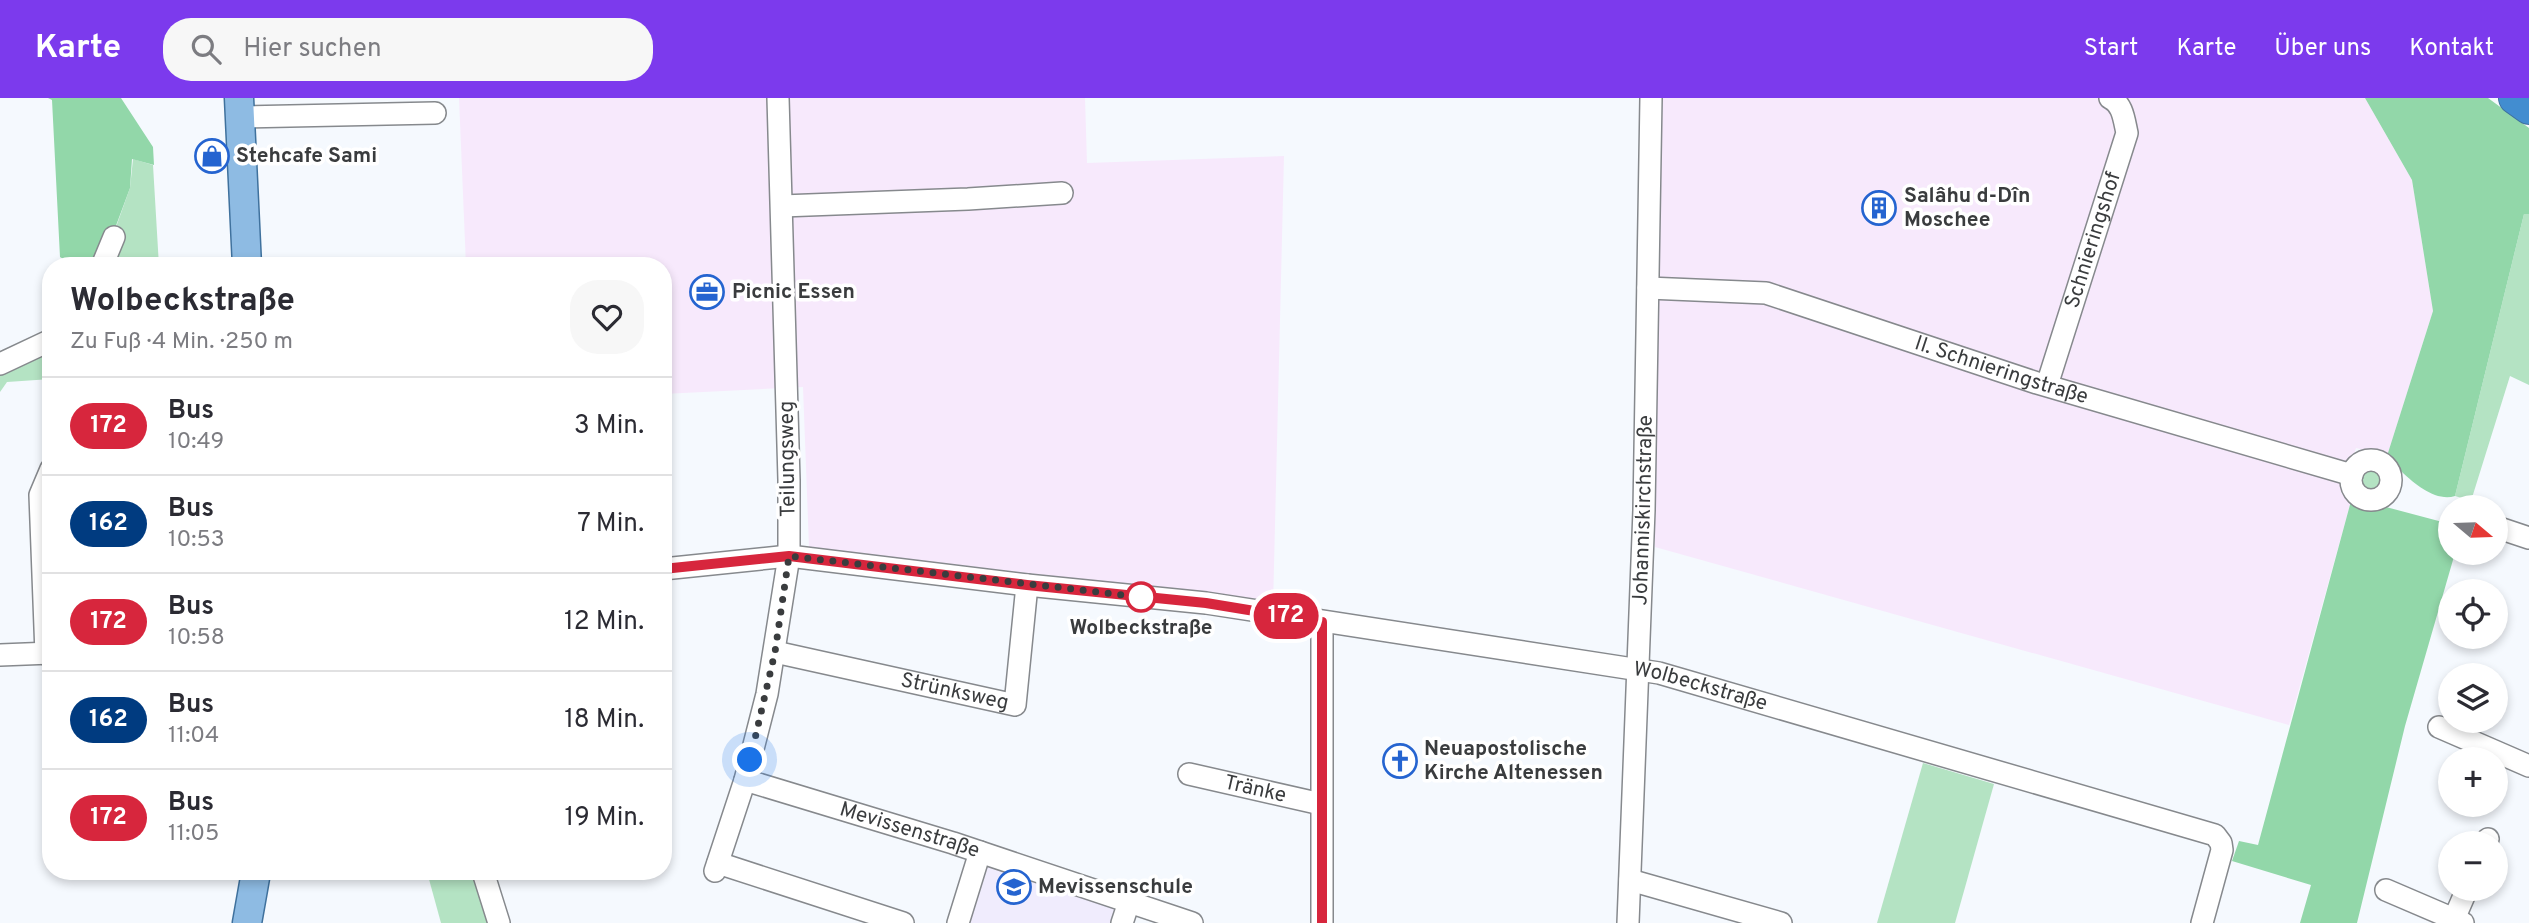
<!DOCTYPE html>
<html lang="de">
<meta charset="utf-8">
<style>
:root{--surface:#fff;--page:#f7f7f7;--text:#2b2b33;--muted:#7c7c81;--line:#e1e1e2;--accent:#7c3aed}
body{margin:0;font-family:Overpass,sans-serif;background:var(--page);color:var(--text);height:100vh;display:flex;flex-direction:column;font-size:26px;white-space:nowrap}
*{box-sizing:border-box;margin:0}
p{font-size:23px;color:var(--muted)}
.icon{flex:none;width:38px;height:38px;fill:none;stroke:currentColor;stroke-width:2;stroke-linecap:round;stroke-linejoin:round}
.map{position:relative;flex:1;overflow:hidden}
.panel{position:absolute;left:42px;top:159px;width:630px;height:623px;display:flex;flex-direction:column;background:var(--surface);border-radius:28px;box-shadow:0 4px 10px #0003}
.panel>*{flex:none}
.badge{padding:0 14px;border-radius:23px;font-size:24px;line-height:46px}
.needle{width:46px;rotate:109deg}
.tools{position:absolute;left:2438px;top:397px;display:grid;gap:14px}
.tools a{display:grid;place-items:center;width:70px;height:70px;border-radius:50%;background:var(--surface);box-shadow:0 4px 10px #0003;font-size:35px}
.you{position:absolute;width:35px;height:35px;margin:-18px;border:5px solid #fff;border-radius:50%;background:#1a73e8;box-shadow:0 0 0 10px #1a73e833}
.map>.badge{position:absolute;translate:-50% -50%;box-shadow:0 0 0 4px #fff}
.round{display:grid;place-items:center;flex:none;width:74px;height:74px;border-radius:28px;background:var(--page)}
.overview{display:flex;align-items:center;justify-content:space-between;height:119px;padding:0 28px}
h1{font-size:33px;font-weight:700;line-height:52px}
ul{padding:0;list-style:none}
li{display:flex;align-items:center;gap:21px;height:98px;padding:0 28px;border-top:2px solid var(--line)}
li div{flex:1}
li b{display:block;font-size:26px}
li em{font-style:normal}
li .badge{min-width:77px;font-weight:700;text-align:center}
header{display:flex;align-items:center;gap:42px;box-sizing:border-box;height:98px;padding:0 35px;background:var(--accent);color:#fff}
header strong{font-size:33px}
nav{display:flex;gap:38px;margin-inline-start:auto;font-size:24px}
.search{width:490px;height:63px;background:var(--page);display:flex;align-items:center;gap:18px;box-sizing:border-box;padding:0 24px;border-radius:28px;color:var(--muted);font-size:26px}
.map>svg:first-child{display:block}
</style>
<header>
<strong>Karte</strong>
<div class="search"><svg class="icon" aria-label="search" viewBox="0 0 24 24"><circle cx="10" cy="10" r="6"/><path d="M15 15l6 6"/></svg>Hier suchen</div>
<nav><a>Start</a><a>Karte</a><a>Über uns</a><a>Kontakt</a></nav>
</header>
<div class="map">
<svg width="2529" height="825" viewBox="0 0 2529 825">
<rect width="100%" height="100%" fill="#f5f9fe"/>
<!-- industrial -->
<g fill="#f7e9fc">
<polygon points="459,0 1085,0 1087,65 1284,58 1273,509 1044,477 809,449 803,289 663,296 663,168 466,168"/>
<polygon points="1660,0 2365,0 2412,82 2433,213 2387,358 2356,350 2341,395 2351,403 2289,627 1655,449 1656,185"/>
</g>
<!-- education -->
<polygon fill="#f0ecfd" points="983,766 1121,812 1117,825 965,825"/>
<!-- green -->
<g fill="#b4e3c3">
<polygon points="133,61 153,67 159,168 102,168 130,90"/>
<polygon points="2524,116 2529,116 2529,287 2510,278 2471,403 2455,398"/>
<polygon points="51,242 51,281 7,284 0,294 0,266"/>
<circle cx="2371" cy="383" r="10"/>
<polygon points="1923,665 1994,686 1955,825 1877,825"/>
<polygon points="427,774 480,774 495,825 441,825"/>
</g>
<!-- forest -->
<g fill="#92d7a9">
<polygon points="48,0 121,0 153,49 154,67 132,61 130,90 101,168 76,168 60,159 52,2"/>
<path d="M2365,0H2488L2529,30V116H2524L2455,398C2437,404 2416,387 2403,375C2397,369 2395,363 2387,358L2433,213L2412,82Z"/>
<polygon points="2351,403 2371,412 2386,409 2450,426 2450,455 2455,455 2405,628 2357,825 2300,825 2311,787 2232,763 2239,743 2258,747"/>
</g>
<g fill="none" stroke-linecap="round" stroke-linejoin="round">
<!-- minor casing -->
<g stroke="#86898d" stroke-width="24">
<g id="minor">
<polyline points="240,19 435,15"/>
<polyline points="782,108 968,101 1062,95"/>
<polyline points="102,168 114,139"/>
<path id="s1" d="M1648,190L1766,195L2037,285L2352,377"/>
<polyline points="0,266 51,242"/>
<path id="s2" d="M2047,287L2127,35C2124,22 2123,6 2110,0"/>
<circle cx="2371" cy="382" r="20"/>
<polyline points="2496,429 2529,440"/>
<path id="s3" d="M663,471L789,458L1027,487L1206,505L1659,575L2215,737L2221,745L2222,752L2202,825"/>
<path id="s4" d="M775,554L1015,607L1027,487"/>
<polyline points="46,556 40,397 51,371"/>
<polyline points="0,557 51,555"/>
<polyline points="2439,629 2529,668"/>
<path id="s5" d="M1189,676L1321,706"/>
<path id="s6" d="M745,682L953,745L1192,825"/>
<polyline points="2486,746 2488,741"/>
<polyline points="718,765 903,825"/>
<polyline points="715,773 745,682 767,596 789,458 789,382 778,0"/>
<polyline points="483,774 499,825"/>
<polyline points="1630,782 1781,825"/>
<polyline points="2386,792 2463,825"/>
<polyline points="2454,821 2467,791"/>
<polyline points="958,825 980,754"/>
<polyline points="1122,825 1129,804"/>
<polyline points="1322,825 1322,524"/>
<path id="s7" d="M1628,825L1644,412L1651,0"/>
</g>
</g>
<!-- major casing -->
<g stroke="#3f719d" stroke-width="31">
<g id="major">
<polyline points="239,0 247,168"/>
<polyline points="247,825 256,774"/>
</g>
</g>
<!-- highway casing -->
<g stroke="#3f719d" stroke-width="34">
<polyline id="highway" points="2515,0 2529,10"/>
</g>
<!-- minor -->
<use href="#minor" stroke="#fff" stroke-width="21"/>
<!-- major -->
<use href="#major" stroke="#8ebbe3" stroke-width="28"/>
<!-- highway -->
<use href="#highway" stroke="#428dd0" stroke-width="32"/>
</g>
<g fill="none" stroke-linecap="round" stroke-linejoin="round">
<!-- line casing -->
<g stroke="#fff" stroke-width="16">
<polyline id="line" points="663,471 789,458 1027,487 1206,505 1322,524 1322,825"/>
</g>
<!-- line -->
<use href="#line" stroke="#d7263d" stroke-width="10"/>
<!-- walk -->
<polyline stroke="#3a3c3e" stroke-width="7" stroke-dasharray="0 12.6" points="750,662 775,554 789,458 1141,499"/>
</g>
<!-- icons -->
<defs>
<g id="shop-ring" transform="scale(1.75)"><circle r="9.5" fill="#fff" stroke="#2564d0" stroke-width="1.5"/><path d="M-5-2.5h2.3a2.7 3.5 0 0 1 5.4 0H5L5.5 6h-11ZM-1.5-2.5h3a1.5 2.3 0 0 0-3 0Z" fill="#2564d0"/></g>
<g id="building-ring" transform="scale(1.75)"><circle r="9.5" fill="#fff" stroke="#2564d0" stroke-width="1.5"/><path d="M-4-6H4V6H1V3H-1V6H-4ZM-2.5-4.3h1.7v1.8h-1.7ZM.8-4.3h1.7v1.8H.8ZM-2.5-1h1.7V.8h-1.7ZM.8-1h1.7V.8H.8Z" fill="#2564d0"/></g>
<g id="office-ring" transform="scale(1.75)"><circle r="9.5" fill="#fff" stroke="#2564d0" stroke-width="1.5"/><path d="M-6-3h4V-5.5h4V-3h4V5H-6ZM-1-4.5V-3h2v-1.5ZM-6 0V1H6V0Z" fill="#2564d0"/></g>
<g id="church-ring" transform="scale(1.75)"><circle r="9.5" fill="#fff" stroke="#2564d0" stroke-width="1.5"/><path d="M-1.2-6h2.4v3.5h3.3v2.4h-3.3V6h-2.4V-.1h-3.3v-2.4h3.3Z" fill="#2564d0"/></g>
<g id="school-ring" transform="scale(1.75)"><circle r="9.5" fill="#fff" stroke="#2564d0" stroke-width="1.5"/><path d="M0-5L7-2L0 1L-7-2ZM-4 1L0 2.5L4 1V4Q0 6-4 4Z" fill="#2564d0"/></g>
</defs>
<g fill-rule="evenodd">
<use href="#shop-ring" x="212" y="58"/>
<use href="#building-ring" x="1879" y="110"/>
<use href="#office-ring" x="707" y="194"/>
<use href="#church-ring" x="1400" y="663"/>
<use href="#school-ring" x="1014" y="789"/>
</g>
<!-- markers -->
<circle fill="#fff" stroke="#d7263d" stroke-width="3.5" cx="1141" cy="499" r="14"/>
<g text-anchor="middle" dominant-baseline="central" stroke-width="7" stroke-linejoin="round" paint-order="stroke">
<!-- poi labels -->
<g font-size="21" font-weight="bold" fill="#3a3c3e" stroke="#fff" text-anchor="start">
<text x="236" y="58">Stehcafe Sami</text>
<text x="1904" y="98">Salâhu d-Dîn<tspan x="1904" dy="24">Moschee</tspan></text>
<text x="732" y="194">Picnic Essen</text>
<text x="1424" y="651">Neuapostolische<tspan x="1424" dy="24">Kirche Altenessen</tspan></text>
<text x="1038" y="789">Mevissenschule</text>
</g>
<!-- street labels -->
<g font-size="21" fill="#3a3c3e" stroke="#fff">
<text stroke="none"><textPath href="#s2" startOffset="152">Schnieringshof</textPath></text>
<text stroke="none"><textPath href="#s1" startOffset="366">II. Schnieringstraße</textPath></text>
<text transform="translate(788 361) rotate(-91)">Teilungsweg</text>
<text stroke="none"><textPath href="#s7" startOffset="413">Johanniskirchstraße</textPath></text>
<text stroke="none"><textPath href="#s3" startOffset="1048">Wolbeckstraße</textPath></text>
<text stroke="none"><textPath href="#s4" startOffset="184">Strünksweg</textPath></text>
<text stroke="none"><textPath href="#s5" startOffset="68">Tränke</textPath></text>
<text stroke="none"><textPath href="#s6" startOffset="172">Mevissenstraße</textPath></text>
</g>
<!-- stop labels -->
<g font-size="21" font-weight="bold" fill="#3a3c3e" stroke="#fff">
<text x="1141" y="530">Wolbeckstraße</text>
</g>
</g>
</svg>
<div class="tools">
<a><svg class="needle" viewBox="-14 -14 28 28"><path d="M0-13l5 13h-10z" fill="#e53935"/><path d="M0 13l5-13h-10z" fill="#7c7c81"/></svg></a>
<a><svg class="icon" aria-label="locate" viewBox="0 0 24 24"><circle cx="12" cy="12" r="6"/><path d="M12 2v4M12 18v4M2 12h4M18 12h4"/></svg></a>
<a><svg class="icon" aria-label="layers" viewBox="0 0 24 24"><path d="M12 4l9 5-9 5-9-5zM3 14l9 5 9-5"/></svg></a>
<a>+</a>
<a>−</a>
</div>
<div class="you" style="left:750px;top:662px"></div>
<b class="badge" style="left:1286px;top:518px;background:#d7263d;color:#fff">172</b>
<section class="panel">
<div class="overview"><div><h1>Wolbeckstraße</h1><p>Zu Fuß · 4 Min. · 250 m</p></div><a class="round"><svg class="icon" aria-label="heart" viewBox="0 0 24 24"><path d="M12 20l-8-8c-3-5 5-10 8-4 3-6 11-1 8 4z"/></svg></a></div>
<ul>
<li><span class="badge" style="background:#d7263d;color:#fff">172</span><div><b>Bus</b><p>10:49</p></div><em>3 Min.</em></li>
<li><span class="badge" style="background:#003b80;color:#fff">162</span><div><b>Bus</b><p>10:53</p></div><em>7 Min.</em></li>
<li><span class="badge" style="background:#d7263d;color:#fff">172</span><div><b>Bus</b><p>10:58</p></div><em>12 Min.</em></li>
<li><span class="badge" style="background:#003b80;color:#fff">162</span><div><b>Bus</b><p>11:04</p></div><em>18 Min.</em></li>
<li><span class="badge" style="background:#d7263d;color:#fff">172</span><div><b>Bus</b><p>11:05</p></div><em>19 Min.</em></li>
</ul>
</section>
</div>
